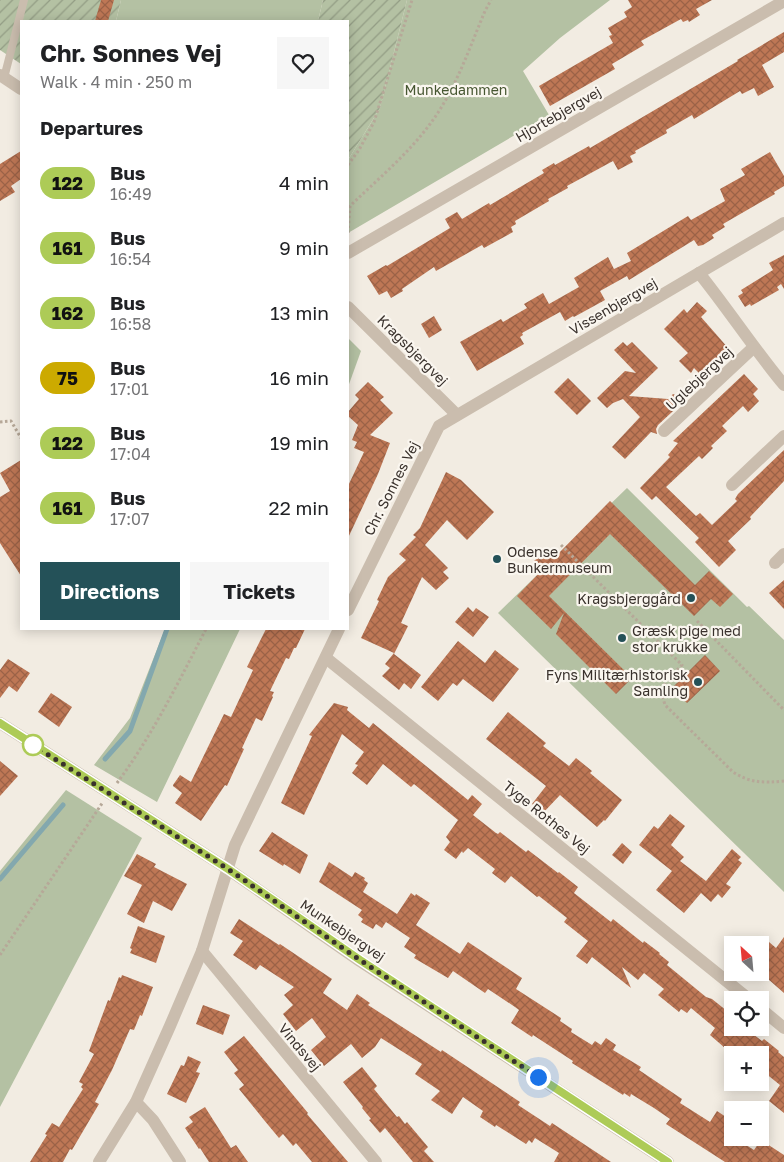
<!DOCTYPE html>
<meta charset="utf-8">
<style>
:root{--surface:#fff;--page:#f6f6f6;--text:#202124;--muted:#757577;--accent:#245158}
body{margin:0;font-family:"Golos Text",sans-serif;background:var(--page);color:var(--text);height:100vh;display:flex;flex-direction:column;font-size:19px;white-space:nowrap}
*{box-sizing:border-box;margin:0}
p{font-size:16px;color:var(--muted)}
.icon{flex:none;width:28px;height:28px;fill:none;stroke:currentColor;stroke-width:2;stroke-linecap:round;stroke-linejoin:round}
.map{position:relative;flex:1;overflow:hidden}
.sheet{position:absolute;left:20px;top:20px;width:329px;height:610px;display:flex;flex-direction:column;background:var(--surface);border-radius:0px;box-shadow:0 2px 12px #0003}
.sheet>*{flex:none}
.badge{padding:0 10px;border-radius:16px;font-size:18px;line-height:32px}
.needle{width:32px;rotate:334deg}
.controls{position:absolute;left:724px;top:936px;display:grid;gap:10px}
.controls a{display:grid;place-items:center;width:45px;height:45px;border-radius:0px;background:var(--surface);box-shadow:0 2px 12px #0003;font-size:25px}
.you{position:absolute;width:25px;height:25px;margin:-12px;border:4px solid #fff;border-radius:50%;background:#1a73e8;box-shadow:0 0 0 8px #1a73e833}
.map>.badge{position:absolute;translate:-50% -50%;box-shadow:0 0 0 2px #fff}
h2{padding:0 20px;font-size:19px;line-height:45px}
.round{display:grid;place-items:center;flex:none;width:52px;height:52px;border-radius:0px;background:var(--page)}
.overview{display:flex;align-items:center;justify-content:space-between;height:85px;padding:0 20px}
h1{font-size:24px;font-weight:700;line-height:38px}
.action{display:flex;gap:10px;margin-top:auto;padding:10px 20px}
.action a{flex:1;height:58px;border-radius:0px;background:var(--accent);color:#fff;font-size:20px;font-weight:700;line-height:58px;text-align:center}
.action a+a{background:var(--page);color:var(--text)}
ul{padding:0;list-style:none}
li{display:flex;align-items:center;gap:15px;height:65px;padding:0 20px}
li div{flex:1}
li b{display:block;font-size:19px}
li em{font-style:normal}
li .badge{min-width:55px;font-weight:700;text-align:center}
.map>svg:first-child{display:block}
</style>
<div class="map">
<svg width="784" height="1162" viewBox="0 0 784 1162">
<defs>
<pattern id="garden-furrows" width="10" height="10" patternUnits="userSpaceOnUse" patternTransform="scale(1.25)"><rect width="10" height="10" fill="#b4c1a3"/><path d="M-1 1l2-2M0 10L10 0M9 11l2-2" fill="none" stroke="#939d85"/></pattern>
<pattern id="building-cross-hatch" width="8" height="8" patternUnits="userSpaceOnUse" patternTransform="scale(1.25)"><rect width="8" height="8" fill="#be7755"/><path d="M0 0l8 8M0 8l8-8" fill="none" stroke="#9b6247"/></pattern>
</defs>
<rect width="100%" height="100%" fill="#f2ece2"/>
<!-- park -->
<g fill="#b4c1a3">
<polygon points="121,0 323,0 318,21 116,21"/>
<polygon points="407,0 610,0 560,38 523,71 549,115 348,233 348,160 380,108"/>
<polygon points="348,338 361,351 348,387"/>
<polygon points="627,488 747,607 749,606 784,640 784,892 498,613"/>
<polygon points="165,629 240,629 157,802 94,765 130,718"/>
<polygon points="66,790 142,838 0,1107 0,871"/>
</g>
<!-- garden -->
<g fill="url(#garden-furrows)">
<polygon points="0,0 121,0 116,21 21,21 21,64 0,50"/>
<polygon points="323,0 407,0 380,108 348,160 348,21 318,21"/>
</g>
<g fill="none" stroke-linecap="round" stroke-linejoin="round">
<!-- stream -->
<g stroke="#83a8ae" stroke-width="5">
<polyline points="105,759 130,731 167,629"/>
<polyline points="0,879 63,805"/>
</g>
</g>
<!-- building -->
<g fill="url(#building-cross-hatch)">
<polygon points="101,0 114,0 108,21 95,21"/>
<polygon points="628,0 712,0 696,9 700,15 689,22 688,20 683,22 681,19 641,41 644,45 612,64 615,69 550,106 539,86 613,43 609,36 612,35 608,28 627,17 624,12 632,7"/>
<polygon points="784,32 784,52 762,65 774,87 758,96 754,88 742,94 740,91 694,119 692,115 666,130 667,133 635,151 636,153 630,156 633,162 618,170 613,161 567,186 568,188 548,199 549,201 515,221 516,224 511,227 513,232 484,248 482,245 436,271 434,267 402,289 403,291 391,298 387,291 379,295 367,276 386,265 387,266 450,228 445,219 457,212 462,219 489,203 490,205 544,173 542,170 554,163 555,165 589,146 590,148 738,61 737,60"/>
<polygon points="21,151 21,179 11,186 15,192 0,201 0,164"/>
<polygon points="770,152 784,176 784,186 774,192 775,194 723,224 725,227 712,235 714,238 703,245 698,246 694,240 629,280 627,276 600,291 605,300 574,317 573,316 565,321 560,312 522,333 523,335 520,337 524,344 477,371 460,342 501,319 503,322 527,308 524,304 543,293 549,304 579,287 574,278 608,257 614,269 631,261 627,253 688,216 691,220 725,201 720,189 745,175 741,169"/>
<polygon points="784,255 784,289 781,284 777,287 779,290 751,306 750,304 745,307 738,296 743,293 741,290 773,270 769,263"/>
<polygon points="697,302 707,311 701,317 729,349 706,370 704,368 699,373 694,368 691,373 679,361 688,353 664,329 684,309 687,313"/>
<polygon points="434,316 442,330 429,338 421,324"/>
<polygon points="623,342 627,346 632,342 658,368 629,396 668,399 673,394 686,399 658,425 656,429 657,434 651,432 625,459 612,447 640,417 623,399 613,403 607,408 597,398 625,371 636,373 614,350"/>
<polygon points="744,374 758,389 753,394 759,401 748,412 743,406 722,426 727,431 711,446 713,448 702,459 699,456 666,487 696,516 700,513 712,525 737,501 735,499 738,494 784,450 784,481 750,517 751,519 728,541 736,550 719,567 695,542 699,538 656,496 652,500 640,488 670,457 668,455 678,443 673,441"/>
<polygon points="568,378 591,401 577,415 554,392"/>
<polygon points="368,382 384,397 380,400 393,413 370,435 390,443 378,474 348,538 348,486 364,452 354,448 357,442 352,440 358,425 348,416 348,412 359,399 355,395"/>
<polygon points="21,460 21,576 0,543 0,497 10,491 0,473"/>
<polygon points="446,472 461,480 494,512 467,540 447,520 425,545 448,568 443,572 449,578 436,590 422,577 401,623 408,626 394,654 421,675 411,689 404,683 399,690 382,676 390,668 385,664 394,653 361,638 379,601 377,600 388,577 406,560 399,554 416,537 413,535 420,528"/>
<polygon points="610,501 695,585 709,571 733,594 720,607 711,599 694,616 610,534 549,596 632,678 616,694 556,634 564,613 551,629 517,596 543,569 534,561 548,548 556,556"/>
<polygon points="784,580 784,609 769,593"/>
<polygon points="468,607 473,612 476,608 489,617 473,637 455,622"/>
<polygon points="266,629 305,629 296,648 294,648 289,659 286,658 270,691 274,692 272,696 273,697 262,721 256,718 242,748 244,749 227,786 225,785 201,821 175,803 182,793 173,786 173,785 180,775 191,782 224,714 231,717 253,670 247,667"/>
<polygon points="458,641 485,663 495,650 519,669 493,702 463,679 457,686 453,683 438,701 421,687"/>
<polygon points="705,655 720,671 687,703 672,688"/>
<polygon points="8,659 30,673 17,692 9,686 0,698 0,670"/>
<polygon points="51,693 72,707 59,727 38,712"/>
<polygon points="334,703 348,707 347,710 369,728 373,723 468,800 472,795 482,804 473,815 496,833 498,834 500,832 526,852 528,850 558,873 559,872 578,887 574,893 611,922 613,919 643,943 644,941 660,953 659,954 669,962 667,965 706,997 712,999 732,1015 732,1028 745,1028 762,1041 764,1039 779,1051 778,1052 784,1057 784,1113 769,1101 780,1085 760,1069 760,1055 733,1055 710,1035 715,1028 691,1008 687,1013 681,1009 679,1012 658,995 664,989 644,973 638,980 622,967 631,988 592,957 587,964 576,956 588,941 564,922 567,918 539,896 537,897 511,876 505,883 492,873 495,869 468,848 463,853 462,851 456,859 444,850 450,842 446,837 458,820 414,784 411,787 383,764 367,785 352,773 358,765 355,764 364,752 342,734 304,815 281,803 312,736 309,735"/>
<polygon points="508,712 546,743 543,746 569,766 576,758 592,771 590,773 622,800 605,821 604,820 597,827 560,795 543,813 532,804 546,786 486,739"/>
<polygon points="0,761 18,776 0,796"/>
<polygon points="670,814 685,826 671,845 684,857 680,861 706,881 732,849 741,857 738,860 742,863 726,884 731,887 722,898 718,894 711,902 701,893 684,913 656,890 672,871 639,845 654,826 658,829"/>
<polygon points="272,832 308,855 300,874 284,864 283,866 259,851"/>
<polygon points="622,843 632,852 623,864 612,855"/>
<polygon points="137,854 156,864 154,867 187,884 172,911 153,901 144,923 127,914 142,885 124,876"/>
<polygon points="329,862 352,877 355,872 365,878 364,880 368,883 363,892 397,914 411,893 415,896 416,894 430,903 416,925 460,954 468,942 522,978 516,989 561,1018 560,1021 572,1029 571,1032 592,1045 595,1041 601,1045 606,1038 616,1045 613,1050 641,1067 639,1070 682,1099 680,1103 710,1122 717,1111 729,1119 726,1123 732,1127 732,1138 735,1138 754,1150 761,1140 784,1155 784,1162 725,1162 666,1124 670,1119 654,1108 631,1094 630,1097 624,1093 623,1095 572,1063 573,1061 533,1035 532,1037 511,1023 519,1010 515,1007 488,989 485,993 453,971 448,978 414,958 416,955 404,947 410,938 386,922 382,928 376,924 373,929 361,922 363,919 358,915 362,910 319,882"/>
<polygon points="239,919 279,945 280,944 332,979 323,993 347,1010 357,994 370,1003 368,1005 441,1052 442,1050 520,1102 518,1105 550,1126 552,1123 611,1162 554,1162 559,1153 535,1138 532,1143 529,1140 526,1144 496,1125 495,1127 480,1117 483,1111 463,1097 452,1114 431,1100 440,1091 415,1074 422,1064 381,1038 375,1047 362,1058 351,1044 324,1066 311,1050 326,1037 312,1018 296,1031 283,1014 293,1005 284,995 294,987 260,965 256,970 233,955 243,941 230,933"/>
<polygon points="138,926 165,936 156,963 130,953 132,949 130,948"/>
<polygon points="784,937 784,993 760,972 760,954 769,942 776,948"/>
<polygon points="122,975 153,987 142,1016 140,1015 134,1030 130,1029 112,1070 95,1102 99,1104 72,1150 70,1149 63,1162 30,1162 47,1135 45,1134 52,1123 59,1127 83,1089 81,1087 83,1084 79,1082 94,1054 89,1051 108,1000 110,1001 119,977 121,978"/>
<polygon points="203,1005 230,1015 223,1035 196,1024"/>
<polygon points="244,1036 308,1113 307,1114 348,1162 312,1162 296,1143 293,1146 283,1134 279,1138 264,1120 239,1089 244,1085 234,1073 238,1070 224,1052"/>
<polygon points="188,1056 201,1062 196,1072 200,1073 186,1103 167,1094 181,1065 184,1066"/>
<polygon points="362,1067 377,1086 374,1089 397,1117 399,1116 405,1124 407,1122 428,1147 424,1151 434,1162 413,1162 385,1128 380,1133 369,1120 371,1119 362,1108 363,1107 343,1082"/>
<polygon points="205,1107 231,1148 236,1145 248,1162 209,1162 200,1148 199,1149 185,1128 193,1122 189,1117"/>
</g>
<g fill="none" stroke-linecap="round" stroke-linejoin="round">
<!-- path -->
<g stroke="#b6a898" stroke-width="3" stroke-dasharray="2.5 2.5" stroke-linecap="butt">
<polyline points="348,165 359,150 374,122 412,0"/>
<path d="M348,233L350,206C377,180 408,154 430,124C455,91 469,49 485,11L491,0"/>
<polyline points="0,422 11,421 21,438"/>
<path d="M561,545L682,665L667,680L661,691L665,705L733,772C750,783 763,783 784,781"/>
<polyline points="697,621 784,710"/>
<path d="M117,783C152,736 179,681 206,629"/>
<polyline points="0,955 103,802"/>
</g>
<!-- service -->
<polyline stroke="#cabdae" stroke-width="8" points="4,78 24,0"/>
<!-- minor -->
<g stroke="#cabdae" stroke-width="12">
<polyline points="0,75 21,89"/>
<polyline points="348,253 784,1"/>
<path d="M699,273C728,309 754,349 784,385"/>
<polyline points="348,307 457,415"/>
<polyline points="664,431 754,347"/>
<polyline points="732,485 784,436"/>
<polyline points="775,563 784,554"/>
<polyline points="348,610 439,426 784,223"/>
<polyline points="326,658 750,1000"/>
<polyline points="202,951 376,1162"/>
<polyline points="760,1008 784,1028"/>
<polyline points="136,1102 153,1120 180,1162"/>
<polyline points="99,1162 136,1102 170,1026 202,951 235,845 339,629"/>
</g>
<!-- tertiary -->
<polyline stroke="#cabdae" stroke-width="12" points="0,723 228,869 360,961 668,1162"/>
</g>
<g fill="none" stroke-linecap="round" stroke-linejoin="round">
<!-- line casing -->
<g stroke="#fff" stroke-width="11">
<polyline id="line" points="0,723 228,869 360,960 668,1162"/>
</g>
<!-- line -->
<use href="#line" stroke="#adcb57" stroke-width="8"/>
<!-- walk -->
<polyline stroke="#39312c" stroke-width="5" stroke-dasharray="0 9" points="33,745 228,869 360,960 538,1077"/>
</g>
<!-- markers -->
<g fill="#245158" stroke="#faf6ef" stroke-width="2">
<circle cx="497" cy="559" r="5"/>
<circle cx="691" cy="598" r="5"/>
<circle cx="622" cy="638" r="5"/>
<circle cx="698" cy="682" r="5"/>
</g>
<circle fill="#fff" stroke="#adcb57" stroke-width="2.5" cx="33" cy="745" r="10"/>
<g text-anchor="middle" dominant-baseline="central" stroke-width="4.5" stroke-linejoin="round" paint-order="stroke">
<!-- park labels -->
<g font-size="14" fill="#465631" stroke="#faf6ef">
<text x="456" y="89">Munkedammen</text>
</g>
<!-- street labels -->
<g font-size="14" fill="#39312c" stroke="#faf6ef">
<text transform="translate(558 114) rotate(-30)">Hjortebjergvej</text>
<text transform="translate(613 306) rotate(-30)">Vissenbjergvej</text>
<text transform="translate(413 350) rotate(45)">Kragsbjergvej</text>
<text transform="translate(699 378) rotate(-43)">Uglebjergvej</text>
<text transform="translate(391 488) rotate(-63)">Chr. Sonnes Vej</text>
<text transform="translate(547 817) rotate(39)">Tyge Rothes Vej</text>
<text transform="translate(343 930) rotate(34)">Munkebjergvej</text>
<text transform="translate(300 1047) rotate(50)">Vindsvej</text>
</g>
<!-- poi labels -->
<g font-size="14" fill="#39312c" stroke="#faf6ef" text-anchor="start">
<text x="507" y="551">Odense<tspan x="507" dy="16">Bunkermuseum</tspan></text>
<text x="681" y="598" text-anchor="end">Kragsbjerggård</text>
<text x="632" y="630">Græsk pige med<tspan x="632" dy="16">stor krukke</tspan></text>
<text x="688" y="674" text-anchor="end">Fyns Militærhistorisk<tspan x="688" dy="16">Samling</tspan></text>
</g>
</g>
</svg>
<div class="controls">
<a><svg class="needle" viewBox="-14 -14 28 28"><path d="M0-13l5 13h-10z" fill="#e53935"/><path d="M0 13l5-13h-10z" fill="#757577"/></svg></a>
<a><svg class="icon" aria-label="locate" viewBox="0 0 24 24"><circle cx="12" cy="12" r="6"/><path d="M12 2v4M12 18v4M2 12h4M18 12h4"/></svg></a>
<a>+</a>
<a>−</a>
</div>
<div class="you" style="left:538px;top:1077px"></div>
<section class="sheet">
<div class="overview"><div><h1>Chr. Sonnes Vej</h1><p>Walk · 4 min · 250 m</p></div><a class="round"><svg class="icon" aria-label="heart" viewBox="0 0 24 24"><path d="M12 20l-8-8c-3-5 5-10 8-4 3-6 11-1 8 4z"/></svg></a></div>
<h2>Departures</h2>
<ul>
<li><span class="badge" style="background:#adcb57;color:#111">122</span><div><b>Bus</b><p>16:49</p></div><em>4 min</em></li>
<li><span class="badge" style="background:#adcb57;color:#111">161</span><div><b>Bus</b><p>16:54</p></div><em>9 min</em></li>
<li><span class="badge" style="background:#adcb57;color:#111">162</span><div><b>Bus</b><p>16:58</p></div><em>13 min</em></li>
<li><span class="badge" style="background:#ca0;color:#111">75</span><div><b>Bus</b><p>17:01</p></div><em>16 min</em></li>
<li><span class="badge" style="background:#adcb57;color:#111">122</span><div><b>Bus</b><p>17:04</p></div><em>19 min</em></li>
<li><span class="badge" style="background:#adcb57;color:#111">161</span><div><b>Bus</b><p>17:07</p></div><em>22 min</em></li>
</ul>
<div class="action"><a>Directions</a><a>Tickets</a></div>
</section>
</div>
